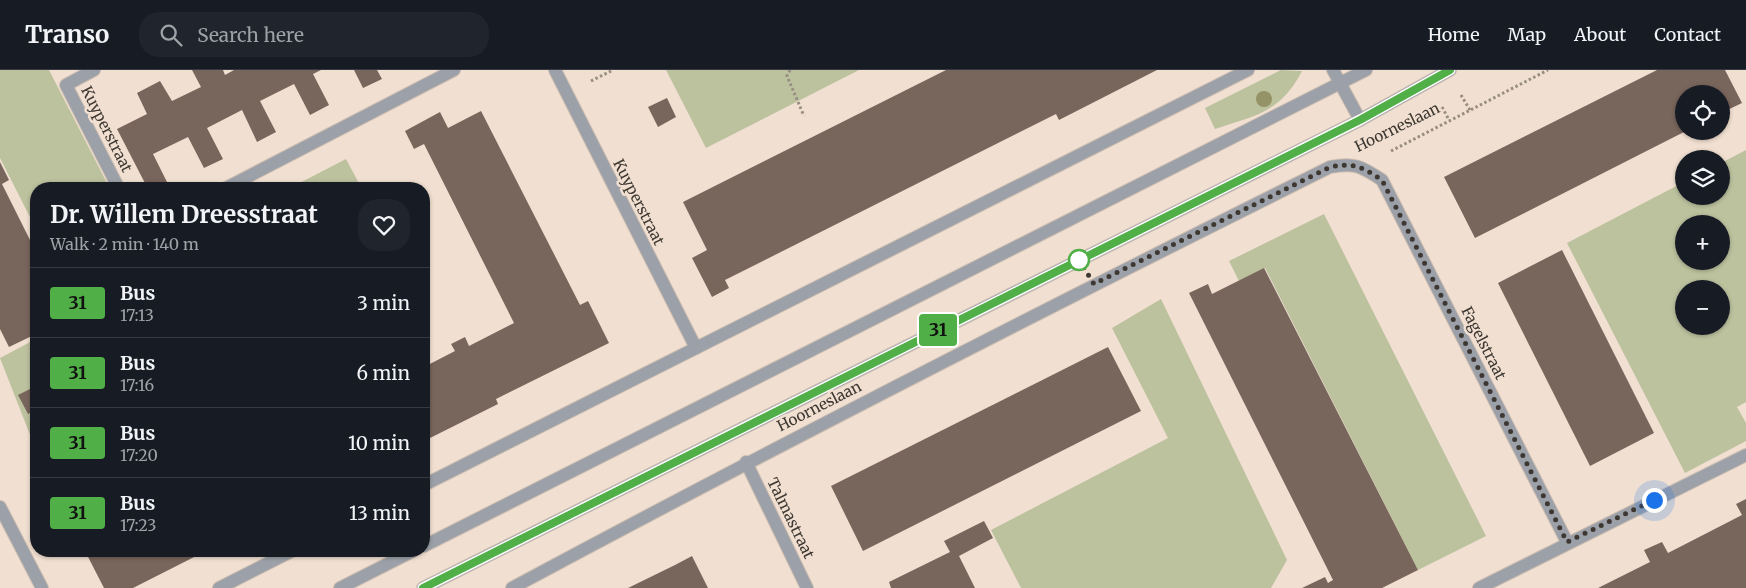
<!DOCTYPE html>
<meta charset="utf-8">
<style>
:root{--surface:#171b24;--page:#20242c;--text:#f1f3f6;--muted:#9ea1a6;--line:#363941}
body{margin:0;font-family:Merriweather,serif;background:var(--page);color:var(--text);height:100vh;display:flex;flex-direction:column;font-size:19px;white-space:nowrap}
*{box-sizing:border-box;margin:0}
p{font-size:16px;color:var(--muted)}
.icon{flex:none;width:28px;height:28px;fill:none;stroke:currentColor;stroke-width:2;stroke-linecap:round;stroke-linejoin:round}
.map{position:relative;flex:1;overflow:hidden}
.drawer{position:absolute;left:30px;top:112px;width:400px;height:375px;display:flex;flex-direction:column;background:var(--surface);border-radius:20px;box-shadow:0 1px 4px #0004}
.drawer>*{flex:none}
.badge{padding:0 10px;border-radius:4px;font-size:18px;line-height:32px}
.buttons{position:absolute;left:1675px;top:15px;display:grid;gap:10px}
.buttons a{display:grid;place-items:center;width:55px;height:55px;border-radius:50%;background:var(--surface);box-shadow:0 1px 4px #0004;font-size:25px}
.you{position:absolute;width:25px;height:25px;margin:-12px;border:4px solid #fff;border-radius:50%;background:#1a73e8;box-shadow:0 0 0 8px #1a73e833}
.map>.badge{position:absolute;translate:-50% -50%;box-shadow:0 0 0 2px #fff}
.round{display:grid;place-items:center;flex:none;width:52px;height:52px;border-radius:20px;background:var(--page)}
.overview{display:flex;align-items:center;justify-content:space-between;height:85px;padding:0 20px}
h1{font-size:24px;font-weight:700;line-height:38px}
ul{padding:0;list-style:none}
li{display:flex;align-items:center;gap:15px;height:70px;padding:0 20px;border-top:1px solid var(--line)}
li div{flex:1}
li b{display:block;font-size:19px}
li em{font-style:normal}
li .badge{min-width:55px;font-weight:700;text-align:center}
header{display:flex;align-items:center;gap:30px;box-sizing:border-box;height:70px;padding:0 25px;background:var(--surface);border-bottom:1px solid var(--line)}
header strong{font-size:24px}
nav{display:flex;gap:28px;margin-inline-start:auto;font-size:18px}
.search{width:350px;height:45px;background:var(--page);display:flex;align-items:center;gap:12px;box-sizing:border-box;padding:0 18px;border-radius:20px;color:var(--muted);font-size:19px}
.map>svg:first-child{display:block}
</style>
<header>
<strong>Transo</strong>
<div class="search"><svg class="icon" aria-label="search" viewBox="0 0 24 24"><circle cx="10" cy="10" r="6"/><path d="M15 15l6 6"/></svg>Search here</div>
<nav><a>Home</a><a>Map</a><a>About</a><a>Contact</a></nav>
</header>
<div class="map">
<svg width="1746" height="518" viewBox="0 0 1746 518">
<rect width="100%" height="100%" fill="#f1e0d1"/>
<!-- green -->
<g fill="#bcc19e" fill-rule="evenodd">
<polygon points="0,0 49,0 110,119 36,119 36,159 0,88"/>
<polygon points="666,0 859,0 706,78"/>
<path d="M1281,0L1302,1C1280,43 1256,45 1215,59L1205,38Z"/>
<path d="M1746,80V332L1737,337L1746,353V371L1685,403L1567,173L1684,112V126H1721V93ZM1684,154H1721V191H1684ZM1684,219H1721V256H1684Z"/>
<polygon points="346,89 362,119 288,119"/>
<polygon points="1324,144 1486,466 1418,500 1265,198 1239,211 1229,191"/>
<polygon points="1161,229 1287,490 1271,518 1021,518 991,460 1168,368 1112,258"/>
<polygon points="36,269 36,380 0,288"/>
</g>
<!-- building -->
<g fill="#78655c">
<polygon points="192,0 223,0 225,5 234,0 321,0 313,4 329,35 310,45 294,14 260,31 276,62 257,72 242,40 207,58 223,89 204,98 188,67 186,68 153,84 169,116 164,119 148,119 117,59 147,44 137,23 160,11 172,31 201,17"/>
<polygon points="354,0 377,0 382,9 363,18"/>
<polygon points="946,0 1157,0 1059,50 1056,44 725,210 729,218 712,227 692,188 707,180 683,132"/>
<polygon points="1657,0 1725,0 1742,33 1721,43 1721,24 1684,24 1684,62 1475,168 1444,107"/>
<polygon points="667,28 676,47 658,57 648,37"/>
<polygon points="481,41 580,235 588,231 609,273 496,329 498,334 424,371 424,297 455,281 451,274 465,267 469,276 514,253 424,74 414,79 405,61 440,42 448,58"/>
<polygon points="0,92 9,110 2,114 36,182 36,264 9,277 0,259"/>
<polygon points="1562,180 1654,363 1590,396 1498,213"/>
<polygon points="1264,198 1418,500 1382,518 1302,518 1325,507 1328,513 1333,510 1189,223 1208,214 1212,224"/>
<polygon points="1108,277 1141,341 863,481 831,416"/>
<polygon points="36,316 36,340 28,344 18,325"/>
<polygon points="1746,429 1746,518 1598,518 1650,492 1644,480 1662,472 1668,483 1742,445 1736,434"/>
<polygon points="984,451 993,468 959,486 975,518 891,518 889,512 950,482 944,471"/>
<polygon points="85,481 206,481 133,518 104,518"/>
<polygon points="692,486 708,518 628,518 675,495"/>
</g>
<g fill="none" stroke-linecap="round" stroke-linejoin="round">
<!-- minor casing -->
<g stroke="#cdbeb1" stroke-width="14">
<g id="minor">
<polyline points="94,0 66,15 119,119"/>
<polyline points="555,0 696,278"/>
<polyline points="1333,0 1360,50"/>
<polyline points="224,119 454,0"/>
<polyline points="746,392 807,518"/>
<polyline points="424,415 1248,0"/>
<polyline points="0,437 42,518"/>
<polyline points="219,518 292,481"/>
<path d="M512,518C782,373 1055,234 1330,97C1355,92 1362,97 1382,110L1567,472"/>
<polyline points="1479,518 1746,385"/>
</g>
</g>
<!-- tertiary casing -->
<g stroke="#cdbeb1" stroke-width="14">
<g id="tertiary">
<polyline points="424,476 1366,0"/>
<polyline points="340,518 413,481"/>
<polyline points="423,518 1360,50 1450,0"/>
</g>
</g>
<!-- path -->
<g stroke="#988d82" stroke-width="3" stroke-dasharray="2.5 2.5" stroke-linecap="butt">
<polyline points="790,0 787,6 804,46"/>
<polyline points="591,11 613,0"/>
<polyline points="1461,25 1470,40"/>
<polyline points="1442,37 1449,50"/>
<polyline points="1391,81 1548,0"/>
</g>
<!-- minor -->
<use href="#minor" stroke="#9ca0a8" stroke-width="12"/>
<!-- tertiary -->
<use href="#tertiary" stroke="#9ca0a8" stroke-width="12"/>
</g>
<!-- trees -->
<circle fill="#969268" cx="1264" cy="29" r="8"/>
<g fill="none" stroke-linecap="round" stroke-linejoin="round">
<!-- line casing -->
<g stroke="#fff" stroke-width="11">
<polyline id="line" points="423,518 1360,50 1450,0"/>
</g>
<!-- line -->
<use href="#line" stroke="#50af46" stroke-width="8"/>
<!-- walk -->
<path stroke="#3e3832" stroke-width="5" stroke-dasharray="0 9" d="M1079,190L1094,214L1330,97C1355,92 1362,97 1382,110L1567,472L1654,430"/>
</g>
<!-- markers -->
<circle fill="#fff" stroke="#50af46" stroke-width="2.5" cx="1079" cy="190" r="10"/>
<g text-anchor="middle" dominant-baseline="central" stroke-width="5" stroke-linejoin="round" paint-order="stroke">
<!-- street labels -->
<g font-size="15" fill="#3e3832" stroke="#f1e0d1">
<text transform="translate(1397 57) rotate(-26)">Hoorneslaan</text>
<text transform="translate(107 59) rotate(63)">Kuyperstraat</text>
<text transform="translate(639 132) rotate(63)">Kuyperstraat</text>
<text transform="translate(1484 273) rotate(63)">Fagelstraat</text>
<text transform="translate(819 336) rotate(-27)">Hoorneslaan</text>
<text transform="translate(791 448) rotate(64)">Talmastraat</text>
</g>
</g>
</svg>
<div class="buttons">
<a><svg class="icon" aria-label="locate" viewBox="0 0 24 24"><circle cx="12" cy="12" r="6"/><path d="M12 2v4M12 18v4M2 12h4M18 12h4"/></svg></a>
<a><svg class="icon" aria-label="layers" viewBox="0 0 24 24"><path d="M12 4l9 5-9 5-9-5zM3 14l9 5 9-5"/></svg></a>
<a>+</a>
<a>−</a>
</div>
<div class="you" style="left:1654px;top:430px"></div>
<b class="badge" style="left:938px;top:260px;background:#50af46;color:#111">31</b>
<section class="drawer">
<div class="overview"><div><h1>Dr. Willem Dreesstraat</h1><p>Walk · 2 min · 140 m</p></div><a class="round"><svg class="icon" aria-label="heart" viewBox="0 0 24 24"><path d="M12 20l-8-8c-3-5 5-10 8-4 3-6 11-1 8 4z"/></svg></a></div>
<ul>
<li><span class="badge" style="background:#50af46;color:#111">31</span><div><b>Bus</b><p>17:13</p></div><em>3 min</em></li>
<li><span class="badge" style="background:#50af46;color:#111">31</span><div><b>Bus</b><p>17:16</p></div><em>6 min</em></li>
<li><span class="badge" style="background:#50af46;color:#111">31</span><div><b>Bus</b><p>17:20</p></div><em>10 min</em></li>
<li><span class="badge" style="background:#50af46;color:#111">31</span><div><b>Bus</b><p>17:23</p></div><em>13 min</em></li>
</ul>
</section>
</div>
